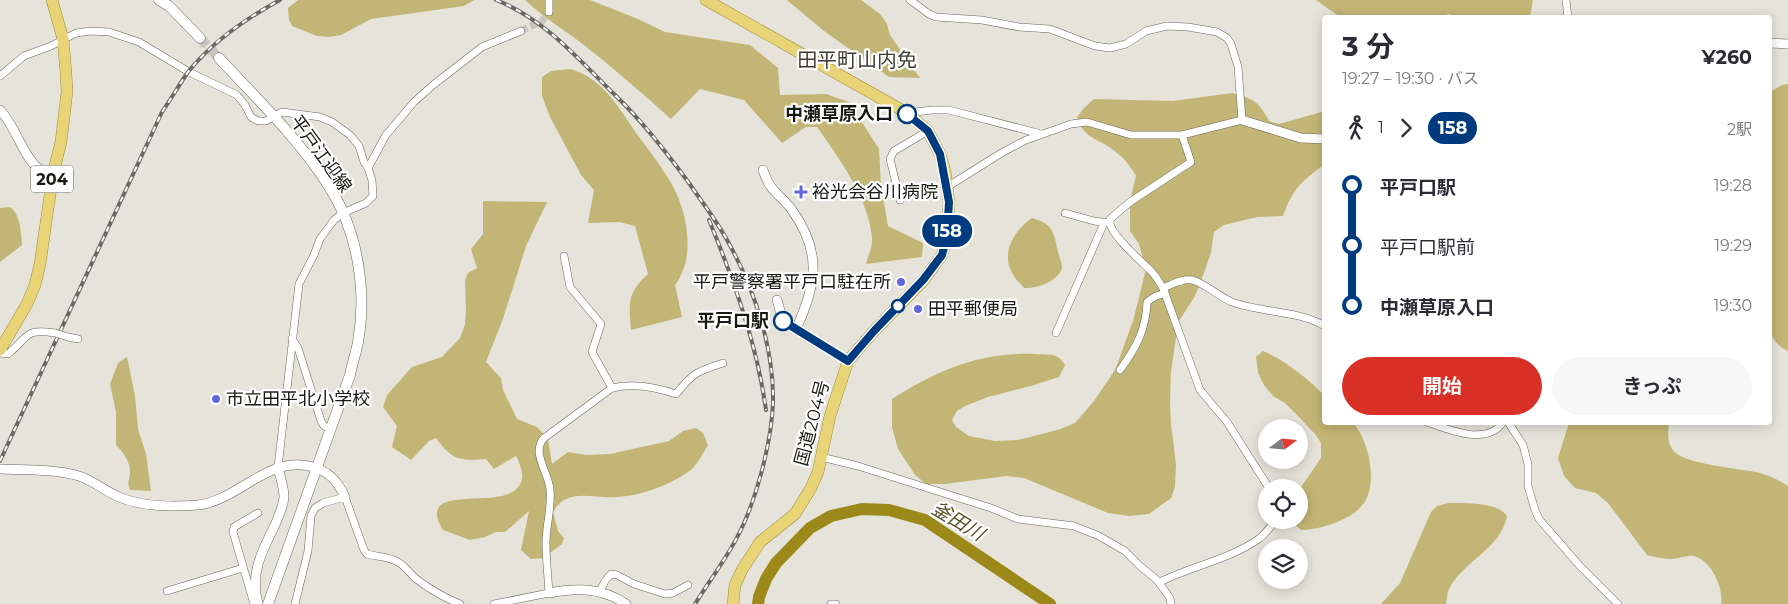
<!DOCTYPE html>
<html lang="ja">
<meta charset="utf-8">
<style>
:root{--surface:#fff;--page:#f7f7f7;--text:#2b2b33;--muted:#7c7c81;--accent:#d93025}
body{margin:0;font-family:Montserrat,"Noto Sans JP",sans-serif;background:var(--page);color:var(--text);height:100vh;display:flex;flex-direction:column;font-size:19px;white-space:nowrap}
*{box-sizing:border-box;margin:0}
p{font-size:16px;color:var(--muted)}
.icon{flex:none;width:28px;height:28px;fill:none;stroke:currentColor;stroke-width:2;stroke-linecap:round;stroke-linejoin:round}
.map{position:relative;flex:1;overflow:hidden}
.drawer{position:absolute;left:1322px;top:15px;width:450px;height:410px;display:flex;flex-direction:column;background:var(--surface);border-radius:5px;box-shadow:0 2px 12px #0003}
.drawer>*{flex:none}
.badge{padding:0 10px;border-radius:16px;font-size:18px;line-height:32px}
.needle{width:32px;rotate:74deg}
.tools{position:absolute;left:1258px;top:419px;display:grid;gap:10px}
.tools a{display:grid;place-items:center;width:50px;height:50px;border-radius:50%;background:var(--surface);box-shadow:0 2px 12px #0003;font-size:25px}
.map>.badge{position:absolute;translate:-50% -50%;box-shadow:0 0 0 2px #fff}
.legs{display:flex;align-items:center;gap:8px;height:55px;padding:0 20px;font-size:16px}
.legs p{margin-inline-start:auto}
.headline{display:flex;align-items:center;justify-content:space-between;height:85px;padding:0 20px}
h1{font-size:28px;font-weight:700;line-height:38px}
.primary-button{display:flex;gap:10px;margin-top:auto;padding:10px 20px}
.primary-button a{flex:1;height:58px;border-radius:30px;background:var(--accent);color:#fff;font-size:20px;font-weight:700;line-height:58px;text-align:center}
.primary-button a+a{background:var(--page);color:var(--text)}
ul{padding:0 20px;list-style:none}
li{display:flex;align-items:center;gap:18px;height:60px;font-size:19px}
li i{display:grid;place-items:center;width:8px;height:100%;margin:0 6px;background:currentColor}
li i::after{content:'';width:12px;height:12px;margin:-6px;border:4px solid;border-radius:50%;background:var(--surface)}
li p{margin-inline-start:auto}
li:first-child i{background:linear-gradient(#0000 50%,currentColor 0)}
li:last-child i{background:linear-gradient(currentColor 50%,#0000 0)}
.map>svg:first-child{display:block}
</style>
<div class="map">
<svg width="1788" height="604" viewBox="0 0 1788 604">
<rect width="100%" height="100%" fill="#e6e4da"/>
<!-- green -->
<g fill="#c3b575">
<polygon points="298,0 474,0 464,6 371,19 341,35 329,37 317,36 292,26 289,20 288,8"/>
<path d="M525,0H590L638,19L665,32L750,45L778,68L780,95L826,94L849,102L879,149L881,185L888,226L923,243L922,257L866,264C868,256 873,246 872,238C869,199 839,158 817,127H806L782,143L744,100L700,89L671,119C641,92 611,66 580,42C561,28 542,16 525,0Z"/>
<polygon points="787,0 861,0 880,14 887,24 890,35 920,78 889,77 824,31"/>
<polygon points="1316,0 1533,0 1530,17 1454,18 1450,14 1431,18 1340,17"/>
<path d="M570,69C603,78 618,107 637,134C660,166 684,192 687,234C689,253 686,270 675,285L682,317L631,330C629,303 627,293 648,274L635,226L619,222L588,223L594,190L581,175L550,117L542,96V77L551,71Z"/>
<path d="M1788,84V351C1779,347 1774,341 1770,332V92L1782,85Z"/>
<path d="M1232,93C1253,98 1259,102 1269,121L1279,124L1325,111V164C1302,181 1293,188 1283,216L1257,217L1224,225L1214,232L1211,252L1205,270L1195,296L1179,321L1175,344L1171,372L1170,402L1171,424L1176,465L1175,487L1171,498L1149,514L1129,516L1108,513L1024,478L1006,476L945,484H926L915,475L898,449L892,427V399C938,370 979,352 1035,354C1048,355 1058,352 1065,365L1059,377L1031,386L988,397L965,406L957,411L952,420L956,427L969,436L995,441L1018,440L1061,429L1075,423L1094,401L1115,370L1133,321L1146,269L1139,244L1130,231V201L1136,176C1130,165 1122,156 1112,149C1097,138 1083,138 1077,117L1084,108L1094,99L1173,101Z"/>
<path d="M483,201L547,202L526,246L503,319L486,362L501,378L503,390L517,419L537,427L548,439L552,464L568,452L586,455L610,454L669,441L683,431L696,428L703,433L708,445C702,454 697,466 688,472C668,486 640,496 616,497C593,499 567,487 553,512L558,531L564,538L562,544L543,558L531,559L521,550L529,511L505,532H496L485,537L470,540L443,530C441,526 437,520 437,515C435,484 517,514 522,478C523,471 519,462 516,456L494,469L486,459C459,461 452,460 436,438L429,441L411,460L392,447L397,426L383,407L387,395L412,367L442,357L460,338L465,324L466,311L465,280L468,273L477,268L471,249L483,234Z"/>
<path d="M10,207C21,215 21,233 22,245L0,262V208Z"/>
<path d="M1032,218C1053,224 1054,232 1058,252C1059,256 1062,263 1062,267C1060,281 1036,289 1024,288C1021,284 1016,280 1014,276C999,255 1014,230 1032,218Z"/>
<path d="M1263,351C1286,361 1307,378 1325,396V422L1353,423C1369,440 1378,483 1364,503C1353,520 1319,530 1301,530L1291,521L1299,520V490L1321,458V443L1315,434L1299,417L1285,403L1273,396L1264,385L1258,373L1256,357Z"/>
<path d="M127,357L135,396L138,429L146,454L151,491L130,490C127,483 129,480 130,474C131,462 123,452 116,445V412L110,384L118,363Z"/>
<path d="M1567,423H1669C1668,431 1667,442 1672,449C1682,465 1740,468 1760,473C1770,476 1779,480 1788,486V604H1721C1724,588 1711,560 1694,556C1686,555 1678,559 1671,559C1663,559 1655,557 1647,555L1608,503L1596,493L1575,488L1564,476L1558,458L1568,426Z"/>
<path d="M1449,503C1465,503 1498,502 1507,516C1501,549 1463,561 1449,589C1447,593 1447,599 1446,604H1381L1400,583L1431,512L1437,506Z"/>
</g>
<g fill="none" stroke-linecap="round" stroke-linejoin="round">
<!-- river -->
<polyline stroke="#9d8919" stroke-width="12" points="758,604 759,597 766,579 776,563 810,528 831,516 862,509 889,510 925,520 1050,604"/>
<!-- minor-tunnel -->
<polyline stroke="#c7c5bc" stroke-width="7" stroke-dasharray="7 3.5" stroke-linecap="butt" points="521,31 542,21 549,12"/>
<!-- secondary-tunnel -->
<polyline stroke="#c7c5bc" stroke-width="10" stroke-dasharray="10 5" stroke-linecap="butt" points="200,38 219,58"/>
<!-- minor casing -->
<g stroke="#67655c" stroke-width="8">
<g id="minor">
<polyline points="910,0 929,14 936,17 982,20 1019,27 1050,29 1095,46 1110,48 1126,44 1146,31 1167,26 1188,27 1217,32 1227,38 1231,44 1238,67 1242,120 1182,135 1131,135 1087,122 1071,124 1026,140 1003,152 947,187"/>
<polyline points="1566,0 1568,18"/>
<polyline points="549,12 549,0"/>
<polyline points="0,76 24,56 51,46 76,33 91,31 109,32 139,42 189,72 237,95 245,105 251,117 258,121 266,121 282,112 320,117 332,122 350,135 359,146 364,162 368,168 372,180 373,196 366,203 343,213 334,220 320,239 314,255 299,284 278,467"/>
<polyline points="907,113 932,110 949,110 1041,134"/>
<polyline points="368,168 386,135 414,102 433,85 482,47 521,31"/>
<polyline points="900,200 890,159 894,151 928,131"/>
<polyline points="1065,213 1094,221 1109,223"/>
<path d="M1110,223C1111,235 1142,262 1151,271C1156,276 1159,282 1163,288L1200,390L1227,422L1269,488"/>
<polyline points="1110,223 1110,219 1130,202 1191,162 1182,135"/>
<polyline points="564,256 570,287 601,324 592,352 612,388"/>
<path d="M1163,288C1171,285 1183,278 1192,280C1203,282 1221,298 1232,302C1262,313 1297,310 1325,326"/>
<polyline points="1056,333 1104,223"/>
<polyline points="68,337 78,339"/>
<polyline points="292,339 298,348 321,421 324,426 332,429"/>
<path d="M0,353L8,354C29,337 24,328 55,333"/>
<path d="M1120,370C1136,348 1146,330 1147,302L1154,297L1165,293"/>
<path d="M1427,422C1448,430 1488,446 1503,422"/>
<polyline points="1508,422 1523,445 1528,464 1528,486 1535,510 1539,519 1579,565 1618,604"/>
<polyline points="821,457 858,466 991,508 1018,519 1074,526 1099,536 1125,551 1140,566 1157,580 1170,598 1171,604"/>
<path d="M1160,582C1192,566 1231,559 1260,538C1266,533 1271,526 1276,520"/>
<polyline points="167,591 243,568"/>
<polyline points="600,591 605,581 611,574 617,575 634,584 665,594 673,593 688,585"/>
<polyline points="254,604 233,532 234,527 258,513"/>
<path d="M295,604L308,551L311,516L315,508L323,503L345,497L364,550L367,554C378,557 388,556 398,562C405,566 409,572 415,578C428,588 445,598 460,604"/>
<path d="M494,604L549,593C548,576 546,559 546,543C546,525 552,507 550,489C548,472 531,452 544,438L612,388C632,383 656,387 676,394C694,372 696,372 723,363"/>
<polyline points="831,604 836,604"/>
</g>
</g>
<!-- tertiary casing -->
<g stroke="#67655c" stroke-width="10">
<g id="tertiary">
<polyline points="1770,43 1788,44"/>
<path d="M0,110C15,125 24,158 38,168C42,171 48,172 53,174"/>
<polyline points="1242,120 1301,138 1325,139"/>
<path d="M763,170C765,175 767,182 771,187C777,195 786,201 792,210C822,252 817,284 796,329"/>
<polyline points="777,300 783,321 848,361"/>
<path d="M0,469C26,470 54,469 79,476C94,481 105,491 119,497C143,507 173,507 198,505C240,500 268,454 313,467C330,472 338,482 345,497"/>
<path d="M549,593C577,588 601,587 626,604"/>
<path d="M258,604C250,574 261,553 274,527C278,518 283,508 284,497C284,487 280,477 278,467"/>
</g>
</g>
<!-- secondary casing -->
<g stroke="#67655c" stroke-width="11">
<g id="secondary">
<polyline points="159,0 169,6 200,38"/>
<path d="M219,58C257,99 300,140 330,188C358,232 367,292 358,342C356,353 352,364 350,375L268,604"/>
</g>
</g>
<!-- trunk casing -->
<g stroke="#9b8c3e" stroke-width="12">
<g id="trunk">
<polyline points="706,0 907,113 928,131 940,154 945,171 949,202 947,236 942,255 923,281 874,331 848,361 830,416 818,472 811,488 795,514 760,542 742,570 735,585 733,604"/>
<polyline points="0,350 27,304 35,285 40,264 53,174 61,142 67,92 66,73 63,39 52,0"/>
</g>
</g>
<!-- minor -->
<use href="#minor" stroke="#fff" stroke-width="7"/>
<!-- tertiary -->
<use href="#tertiary" stroke="#fff" stroke-width="9"/>
<!-- secondary -->
<use href="#secondary" stroke="#fff" stroke-width="10"/>
<!-- trunk -->
<use href="#trunk" stroke="#e8d477" stroke-width="11"/>
<!-- rail casing -->
<g stroke="#696862" stroke-width="4">
<g id="rail">
<path d="M496,0C545,19 580,61 616,96C644,123 667,153 689,183C702,202 716,220 727,240C754,288 774,347 773,402C772,437 760,484 747,516C734,549 713,575 695,604"/>
<path d="M709,220C734,281 757,344 766,410"/>
<path d="M0,461L162,112C171,99 179,85 188,72C213,41 245,19 280,0"/>
</g>
</g>
<!-- rail -->
<use href="#rail" stroke="#fff" stroke-width="2" stroke-dasharray="5.5" stroke-linecap="butt"/>
<!-- minor-bridge casing -->
<g stroke="#67655c" stroke-width="8" stroke-linecap="butt">
<polyline id="minor-bridge" points="55,333 68,337"/>
</g>
<!-- minor-bridge -->
<use href="#minor-bridge" stroke="#fff" stroke-width="7"/>
</g>
<g fill="none" stroke-linecap="round" stroke-linejoin="round">
<!-- line-1 casing -->
<g stroke="#fff" stroke-width="11">
<polyline id="line-1" points="783,321 848,361 874,331 923,280 942,255 947,236 949,202 940,154 928,131 907,114"/>
</g>
<!-- line-1 -->
<use href="#line-1" stroke="#003b80" stroke-width="8"/>
</g>
<!-- markers -->
<g fill="#fff" stroke="#003b80" stroke-width="2.5">
<circle cx="907" cy="114" r="9"/>
<circle cx="898" cy="306" r="6"/>
<circle cx="783" cy="321" r="9"/>
</g>
<g fill="#6366df" stroke="#fff" stroke-width="2">
<path d="M798.5 184.5h5v5h5v5h-5v5h-5v-5h-5v-5h5z"/>
<circle cx="901" cy="282" r="5"/>
<circle cx="918" cy="309" r="5"/>
<circle cx="216" cy="399" r="5"/>
</g>
<g text-anchor="middle" dominant-baseline="central" stroke-width="4.5" stroke-linejoin="round" paint-order="stroke">
<!-- shield labels -->
<rect fill="#fff" stroke="#5d5d5a" stroke-width="1" x="31" y="165.5" width="42" height="27" rx="4"/>
<g font-size="16" font-weight="bold" fill="#181814">
<text x="52" y="179">204</text>
</g>
<!-- stop labels -->
<g font-size="18" font-weight="bold" fill="#181814" stroke="#fff" text-anchor="end">
<text x="893" y="114">中瀬草原入口</text>
<text x="769" y="321">平戸口駅</text>
</g>
<!-- street labels -->
<g font-size="18" fill="#181814" stroke="#fff">
<text transform="translate(321 154) rotate(54)">平戸江迎線</text>
<text transform="translate(812 423) rotate(-75)">国道204号</text>
</g>
<!-- poi labels -->
<g font-size="18" fill="#181814" stroke="#fff" text-anchor="start">
<text x="812" y="192">裕光会谷川病院</text>
<text x="891" y="282" text-anchor="end">平戸警察署平戸口駐在所</text>
<text x="928" y="309">田平郵便局</text>
<text x="226" y="399">市立田平北小学校</text>
</g>
<!-- water labels -->
<g font-size="19" font-style="italic" fill="#595026" stroke="#fff">
<text transform="translate(958 521) rotate(31)">釜田川</text>
</g>
<!-- quarter labels -->
<g font-size="20" fill="#3d3b33" stroke="#fff">
<text x="857" y="60">田平町山内免</text>
</g>
</g>
</svg>
<div class="tools">
<a><svg class="needle" viewBox="-14 -14 28 28"><path d="M0-13l5 13h-10z" fill="#e53935"/><path d="M0 13l5-13h-10z" fill="#7c7c81"/></svg></a>
<a><svg class="icon" aria-label="locate" viewBox="0 0 24 24"><circle cx="12" cy="12" r="6"/><path d="M12 2v4M12 18v4M2 12h4M18 12h4"/></svg></a>
<a><svg class="icon" aria-label="layers" viewBox="0 0 24 24"><path d="M12 4l9 5-9 5-9-5zM3 14l9 5 9-5"/></svg></a>
</div>
<b class="badge" style="left:947px;top:231px;background:#003b80;color:#fff">158</b>
<section class="drawer">
<div class="headline"><div><h1>3 分</h1><p>19:27 – 19:30 · バス</p></div><b>¥260</b></div>
<div class="legs"><svg class="icon" aria-label="walk" viewBox="0 0 24 24"><circle cx="13" cy="4" r="2"/><path d="M13 8l-2 6 4 7M11 14l-3 7M7 12l3-4h3l4 4"/></svg>1<svg class="icon" aria-label="forward" viewBox="0 0 24 24"><path d="M9 5l7 7-7 7"/></svg><b class="badge" style="background:#003b80;color:#fff">158</b><p>2駅</p></div>
<ul>
<li><i style="color:#003b80"></i><b>平戸口駅</b><p>19:28</p></li>
<li><i style="color:#003b80"></i><span>平戸口駅前</span><p>19:29</p></li>
<li><i style="color:#003b80"></i><b>中瀬草原入口</b><p>19:30</p></li>
</ul>
<div class="primary-button"><a>開始</a><a>きっぷ</a></div>
</section>
</div>
